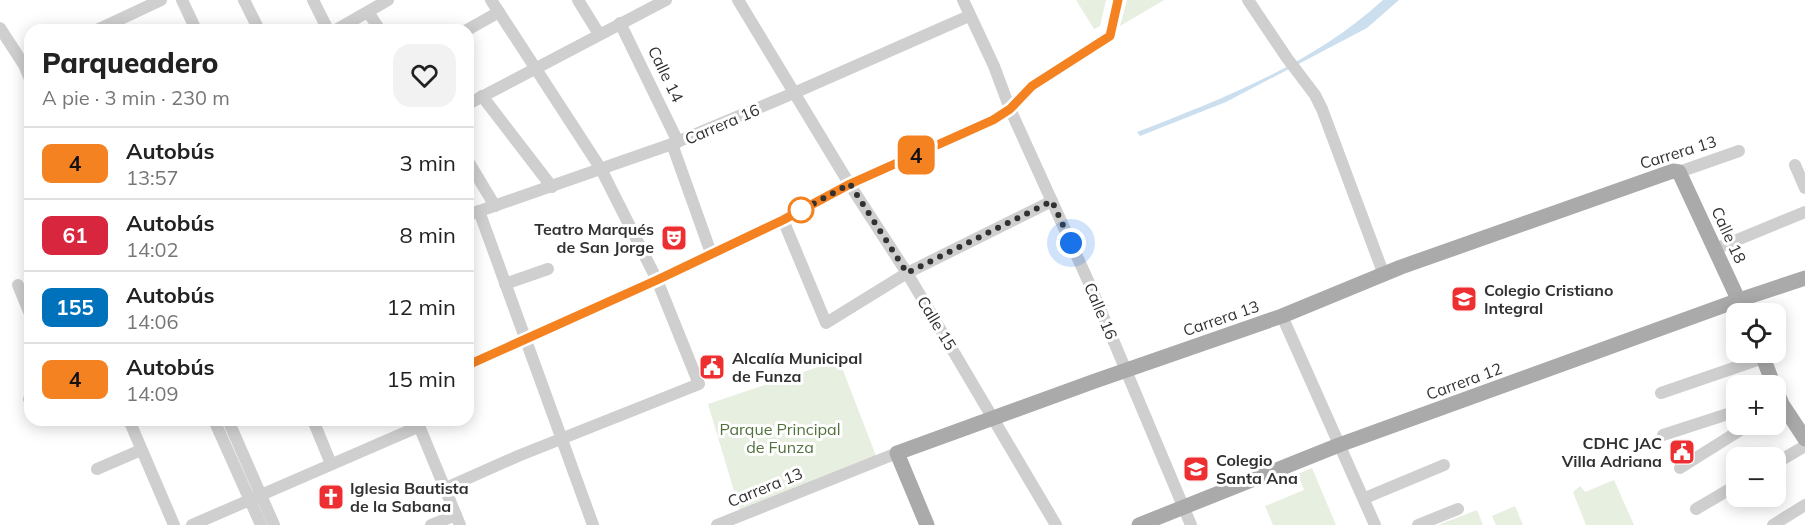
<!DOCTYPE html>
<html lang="es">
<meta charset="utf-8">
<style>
:root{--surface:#fff;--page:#f2f2f2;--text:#222;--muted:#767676;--line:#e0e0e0}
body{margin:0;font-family:Mulish,sans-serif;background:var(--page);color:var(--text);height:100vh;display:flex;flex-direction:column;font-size:22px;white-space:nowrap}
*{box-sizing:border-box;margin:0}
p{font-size:20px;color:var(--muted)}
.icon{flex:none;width:33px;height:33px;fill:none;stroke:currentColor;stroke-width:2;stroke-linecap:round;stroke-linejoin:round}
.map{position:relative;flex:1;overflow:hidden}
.drawer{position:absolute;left:24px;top:24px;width:450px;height:402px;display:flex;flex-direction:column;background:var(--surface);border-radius:18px;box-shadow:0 3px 15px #0003}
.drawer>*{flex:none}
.badge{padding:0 12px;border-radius:9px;font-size:21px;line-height:39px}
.tools{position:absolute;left:1726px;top:303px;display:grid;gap:12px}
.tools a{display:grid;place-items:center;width:60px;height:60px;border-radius:12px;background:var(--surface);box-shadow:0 3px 15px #0003;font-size:30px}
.you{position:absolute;width:30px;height:30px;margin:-15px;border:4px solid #fff;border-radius:50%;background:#1a73e8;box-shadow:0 0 0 9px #1a73e833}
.map>.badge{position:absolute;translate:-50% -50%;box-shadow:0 0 0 3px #fff}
.round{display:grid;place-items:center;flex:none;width:63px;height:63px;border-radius:18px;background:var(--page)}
.head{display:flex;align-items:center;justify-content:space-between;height:102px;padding:0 18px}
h1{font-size:28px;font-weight:800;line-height:45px}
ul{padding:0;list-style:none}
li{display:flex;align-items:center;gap:18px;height:72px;padding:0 18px;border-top:2px solid var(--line)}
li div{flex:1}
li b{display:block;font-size:22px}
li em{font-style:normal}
li .badge{min-width:66px;font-weight:700;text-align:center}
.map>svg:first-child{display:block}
</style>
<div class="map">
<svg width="1805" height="525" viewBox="0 0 1805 525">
<rect width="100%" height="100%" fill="#fff"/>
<!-- green -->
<g fill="#e7efe0">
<polygon points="1076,0 1106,0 1100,26 1094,29"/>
<polygon points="1127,0 1164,0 1120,26"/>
<polygon points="839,360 878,461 740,511 708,404"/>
<polygon points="1312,468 1336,525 1273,525 1265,506 1304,490 1298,474"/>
<polygon points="1614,480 1634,525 1586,525 1573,492 1580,486 1585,492"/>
<polygon points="1515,506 1523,525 1496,525 1492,516"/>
<polygon points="1477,510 1483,525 1438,525"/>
</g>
<!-- water -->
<path fill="#ccdfef" d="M1383,0H1399L1367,28L1226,102L1140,136L1137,132C1224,98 1313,64 1383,0Z"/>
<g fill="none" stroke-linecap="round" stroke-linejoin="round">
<!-- minor -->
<g stroke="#cfcfcf" stroke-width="12">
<polyline points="182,0 196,30"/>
<polyline points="244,0 259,30"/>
<polyline points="313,0 328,30"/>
<polyline points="578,0 599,34"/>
<polyline points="738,0 850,185 907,273 1056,525"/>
<polyline points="963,0 994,66 1010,109 1090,285 1191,525"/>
<polyline points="1248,0 1287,58 1315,95 1322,109 1384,275"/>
<polyline points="368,12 380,30"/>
<polyline points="620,23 678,142"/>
<polyline points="0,28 24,65 30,79"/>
<polyline points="97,30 161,0"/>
<polyline points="336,30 388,0"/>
<polyline points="467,30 499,12"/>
<polyline points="482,96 552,187"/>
<polyline points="468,104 666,0"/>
<polyline points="672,144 711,253"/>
<polyline points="468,161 495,206"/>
<polyline points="1795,165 1805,188"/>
<polyline points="1679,172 1739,151"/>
<polyline points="479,211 593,525"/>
<polyline points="468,215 672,144 794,93 969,16"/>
<polyline points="783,220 826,323 907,273 1052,201"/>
<polyline points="1715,249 1805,212"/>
<polyline points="505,284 548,269"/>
<polyline points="18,285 30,314"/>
<polyline points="1282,316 1375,525"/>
<polyline points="468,365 657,280 783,220 850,185 993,120 1010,109 1032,86 1110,36 1118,0"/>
<polyline points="1661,393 1763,358"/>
<polyline points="29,399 30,399"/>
<polyline points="129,420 174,525"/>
<polyline points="214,420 261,525"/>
<polyline points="228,420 274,525"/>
<polyline points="313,420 331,464"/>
<polyline points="417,421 460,525"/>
<polyline points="1663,435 1737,411"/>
<polyline points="1776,463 1805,446"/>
<polyline points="1680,468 1750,424"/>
<polyline points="97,469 141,450"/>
<polyline points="446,488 518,456 699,384 657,280 601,169 491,0"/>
<polyline points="1365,498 1444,465"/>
<polyline points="1696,509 1737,485"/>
<polyline points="192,525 420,426"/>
<polyline points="431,525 456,515"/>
<polyline points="717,525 897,453"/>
<polyline points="1418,525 1458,509"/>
<polyline points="1773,525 1805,505"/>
</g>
<!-- major -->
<g stroke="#aaa" stroke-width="15">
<polyline points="1761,352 1774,386"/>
<polyline points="1776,390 1782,404 1805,439"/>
<polyline points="927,525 897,453 1095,381 1282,316 1401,267 1673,171 1679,172 1745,314"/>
<polyline points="1139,525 1339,445 1739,300 1805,278"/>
</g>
</g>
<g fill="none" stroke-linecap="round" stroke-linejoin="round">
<!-- line casing -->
<g stroke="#fff" stroke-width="14">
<polyline id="line" points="468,365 657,280 783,220 850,184 993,120 1010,109 1032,86 1110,36 1118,0"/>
</g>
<!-- line -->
<use href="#line" stroke="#f58220" stroke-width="9"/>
<!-- walk -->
<polyline stroke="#323232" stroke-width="6" stroke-dasharray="0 10.8" points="801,210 798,212 850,184 907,273 1052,201 1071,243"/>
</g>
<!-- icons -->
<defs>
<g id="theatre-square" transform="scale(1.35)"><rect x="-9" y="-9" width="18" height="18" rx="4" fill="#ed2f31" stroke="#fff"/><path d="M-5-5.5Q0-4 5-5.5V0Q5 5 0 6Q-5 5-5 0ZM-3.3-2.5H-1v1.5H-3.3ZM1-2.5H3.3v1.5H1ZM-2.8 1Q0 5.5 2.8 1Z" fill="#fff"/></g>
<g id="school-square" transform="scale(1.35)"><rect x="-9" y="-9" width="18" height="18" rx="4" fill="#ed2f31" stroke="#fff"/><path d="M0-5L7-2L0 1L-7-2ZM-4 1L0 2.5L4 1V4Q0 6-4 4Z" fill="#fff"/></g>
<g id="civic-square" transform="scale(1.35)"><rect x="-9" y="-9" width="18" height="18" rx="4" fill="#ed2f31" stroke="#fff"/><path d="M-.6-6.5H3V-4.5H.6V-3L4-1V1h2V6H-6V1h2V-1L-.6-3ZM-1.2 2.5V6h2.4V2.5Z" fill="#fff"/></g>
<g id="church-square" transform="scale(1.35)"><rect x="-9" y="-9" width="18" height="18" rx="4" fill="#ed2f31" stroke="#fff"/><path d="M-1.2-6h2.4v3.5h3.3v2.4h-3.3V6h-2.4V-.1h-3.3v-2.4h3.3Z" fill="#fff"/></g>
</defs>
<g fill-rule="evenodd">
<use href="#theatre-square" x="674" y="238"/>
<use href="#school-square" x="1464" y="299"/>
<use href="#civic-square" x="712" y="367"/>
<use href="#civic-square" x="1682" y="452"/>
<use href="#school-square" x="1196" y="469"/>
<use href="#church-square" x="331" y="497"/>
</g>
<!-- markers -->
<circle fill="#fff" stroke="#f58220" stroke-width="3" cx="801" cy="210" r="12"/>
<g text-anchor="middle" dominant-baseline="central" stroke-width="6" stroke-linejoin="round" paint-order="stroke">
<!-- street labels -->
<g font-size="16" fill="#323232" stroke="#fff">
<text transform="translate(666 74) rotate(64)">Calle 14</text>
<text transform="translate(722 124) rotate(-23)">Carrera 16</text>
<text transform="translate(1678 152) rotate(-17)">Carrera 13</text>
<text transform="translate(1729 235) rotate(65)">Calle 18</text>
<text transform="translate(1101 311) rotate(67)">Calle 16</text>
<text transform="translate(1221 318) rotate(-19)">Carrera 13</text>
<text transform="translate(937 323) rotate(59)">Calle 15</text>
<text transform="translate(1464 381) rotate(-20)">Carrera 12</text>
<text transform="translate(765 487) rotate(-22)">Carrera 13</text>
</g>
<!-- poi labels -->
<g font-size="16" font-weight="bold" fill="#323232" stroke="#fff" text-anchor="start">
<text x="654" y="229" text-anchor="end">Teatro Marqués<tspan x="654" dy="18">de San Jorge</tspan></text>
<text x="1484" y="290">Colegio Cristiano<tspan x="1484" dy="18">Integral</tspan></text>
<text x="732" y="358">Alcalía Municipal<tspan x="732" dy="18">de Funza</tspan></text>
<text x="1662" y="443" text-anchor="end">CDHC JAC<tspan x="1662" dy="18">Villa Adriana</tspan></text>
<text x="1216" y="460">Colegio<tspan x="1216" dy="18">Santa Ana</tspan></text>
<text x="350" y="488">Iglesia Bautista<tspan x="350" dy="18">de la Sabana</tspan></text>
</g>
<!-- park labels -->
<g font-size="16" fill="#51703c" stroke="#fff">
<text x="780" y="429">Parque Principal<tspan x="780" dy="18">de Funza</tspan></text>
</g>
</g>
</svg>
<div class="tools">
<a><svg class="icon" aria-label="locate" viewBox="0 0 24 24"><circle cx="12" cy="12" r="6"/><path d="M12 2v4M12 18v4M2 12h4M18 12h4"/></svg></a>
<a>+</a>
<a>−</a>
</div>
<div class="you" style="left:1071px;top:243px"></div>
<b class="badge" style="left:916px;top:155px;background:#f58220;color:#111">4</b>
<section class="drawer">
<div class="head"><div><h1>Parqueadero</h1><p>A pie · 3 min · 230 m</p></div><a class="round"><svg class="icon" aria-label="heart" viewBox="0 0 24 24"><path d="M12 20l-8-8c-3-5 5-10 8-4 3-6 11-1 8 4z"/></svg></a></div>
<ul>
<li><span class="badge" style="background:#f58220;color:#111">4</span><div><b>Autobús</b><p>13:57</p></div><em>3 min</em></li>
<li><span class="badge" style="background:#d7263d;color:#fff">61</span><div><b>Autobús</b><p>14:02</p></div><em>8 min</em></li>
<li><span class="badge" style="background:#0072bc;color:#fff">155</span><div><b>Autobús</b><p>14:06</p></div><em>12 min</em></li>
<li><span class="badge" style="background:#f58220;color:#111">4</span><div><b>Autobús</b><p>14:09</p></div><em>15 min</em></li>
</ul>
</section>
</div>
